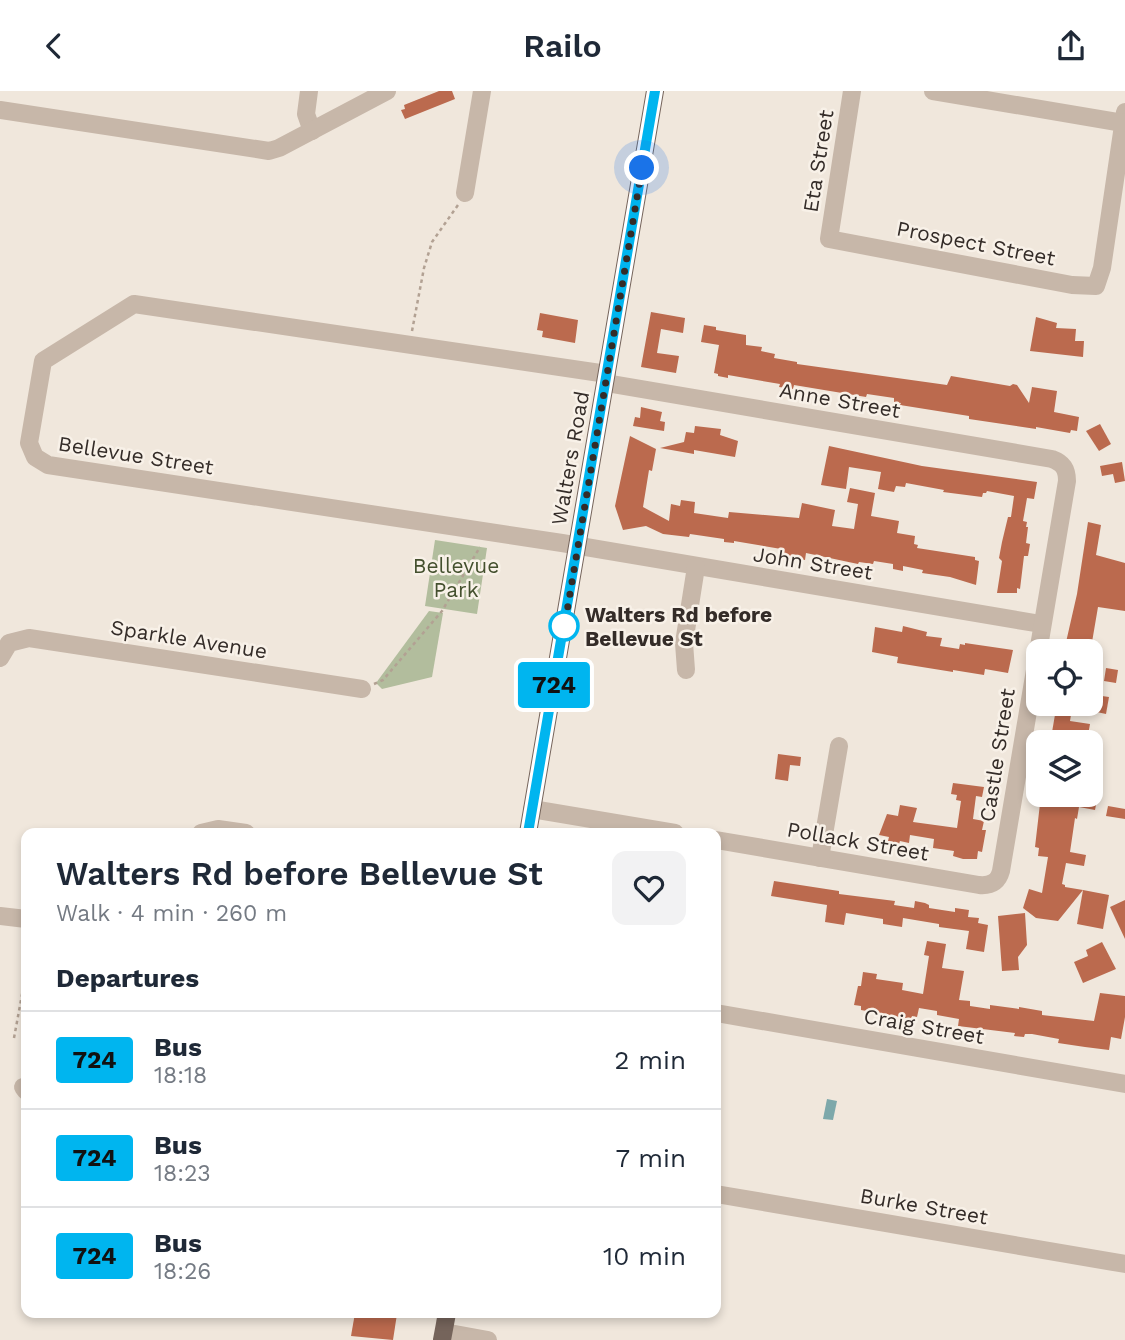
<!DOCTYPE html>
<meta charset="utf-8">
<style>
:root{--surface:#fff;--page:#f2f2f3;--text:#1f2937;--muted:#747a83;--line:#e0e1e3}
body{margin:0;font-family:"Work Sans",sans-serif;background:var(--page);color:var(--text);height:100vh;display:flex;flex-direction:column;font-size:26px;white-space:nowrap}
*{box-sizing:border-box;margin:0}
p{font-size:23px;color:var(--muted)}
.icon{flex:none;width:38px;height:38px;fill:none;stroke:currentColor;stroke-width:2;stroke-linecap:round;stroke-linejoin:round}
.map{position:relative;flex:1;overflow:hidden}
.side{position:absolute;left:21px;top:737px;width:700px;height:490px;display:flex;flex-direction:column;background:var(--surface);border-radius:14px;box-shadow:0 4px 10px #0003}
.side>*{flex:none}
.badge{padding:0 14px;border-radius:5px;font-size:24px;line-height:46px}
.fabs{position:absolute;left:1026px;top:548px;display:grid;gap:14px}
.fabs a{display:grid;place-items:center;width:77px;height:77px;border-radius:14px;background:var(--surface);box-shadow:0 4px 10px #0003;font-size:35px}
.you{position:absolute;width:35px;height:35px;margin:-18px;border:5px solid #fff;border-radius:50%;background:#1a73e8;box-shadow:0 0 0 10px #1a73e833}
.map>.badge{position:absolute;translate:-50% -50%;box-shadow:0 0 0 4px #fff}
h2{padding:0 35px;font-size:26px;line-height:63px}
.round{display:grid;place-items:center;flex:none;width:74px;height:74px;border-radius:14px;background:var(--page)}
.summary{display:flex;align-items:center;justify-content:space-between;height:119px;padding:0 35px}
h1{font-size:33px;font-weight:600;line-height:52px}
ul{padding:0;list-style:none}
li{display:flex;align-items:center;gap:21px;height:98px;padding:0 35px;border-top:2px solid var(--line)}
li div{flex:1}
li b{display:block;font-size:26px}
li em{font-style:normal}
li .badge{min-width:77px;font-weight:700;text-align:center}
header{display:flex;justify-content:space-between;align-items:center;height:91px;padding:0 35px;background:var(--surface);font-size:32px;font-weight:600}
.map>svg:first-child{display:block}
</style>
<header><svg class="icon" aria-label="back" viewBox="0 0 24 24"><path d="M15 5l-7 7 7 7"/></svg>Railo<svg class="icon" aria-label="share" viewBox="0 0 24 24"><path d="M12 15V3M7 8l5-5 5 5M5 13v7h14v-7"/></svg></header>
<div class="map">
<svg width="1125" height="1249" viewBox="0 0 1125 1249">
<rect width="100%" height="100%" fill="#f0e7dc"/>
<!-- green -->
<g fill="#b2bd9d">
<polygon points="435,449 487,457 477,523 425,515"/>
<polygon points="429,520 443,522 432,586 382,598 376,592"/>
</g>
<!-- water -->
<polygon fill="#7da8aa" points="827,1008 837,1010 833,1029 823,1028"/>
<!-- building -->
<g fill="#bb6a4e">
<polygon points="439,0 452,0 455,8 405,28 401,19 405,18 404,14"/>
<polygon points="651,221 685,227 683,242 661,238 657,262 679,265 676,282 641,276"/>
<polygon points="540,222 578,229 575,252 542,246 543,240 537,239"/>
<polygon points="1036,226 1057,232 1056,237 1076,238 1075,250 1084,250 1083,266 1030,260"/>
<polygon points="704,234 716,236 716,239 746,244 746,254 762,256 761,260 775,263 774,267 797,271 797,273 947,294 951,285 1010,295 1013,293 1017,294 1029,312 1032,296 1057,300 1054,321 1079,326 1077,340 1071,339 1070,342 1036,336 1036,338 969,328 969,325 900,314 901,312 894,311 894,307 867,303 866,306 794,294 793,298 779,296 780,293 728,284 728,287 718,285 718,283 714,282 719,254 701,251"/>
<polygon points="641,316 662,321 660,330 665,331 664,340 633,335 635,326 640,327"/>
<polygon points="1100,333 1111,353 1099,360 1086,340"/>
<polygon points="695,335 721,338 720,344 738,350 735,366 694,359 694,363 660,357 684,351 686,341 694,342"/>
<polygon points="630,345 656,358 652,380 649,379 643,416 669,430 671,413 680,415 681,409 695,411 694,422 728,427 729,421 799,427 802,412 835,419 832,435 854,438 858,413 847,411 850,397 875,402 871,425 899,430 897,442 915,445 914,453 918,454 917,457 975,466 975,469 979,470 976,494 950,486 922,482 923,479 903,475 903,480 893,478 893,473 874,470 873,473 859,471 858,473 806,462 805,469 783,466 780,463 781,458 734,450 734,452 724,451 724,448 690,443 689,446 663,443 646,435 623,439 615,415"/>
<polygon points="829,355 922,375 1037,391 1034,408 1027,407 1023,430 1027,431 1026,436 1028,436 1026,452 1030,453 1028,465 1024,465 1020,498 1017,497 1017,502 997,502 1002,470 999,467 1002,451 1008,426 1011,426 1014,405 987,400 986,402 983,402 982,406 943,401 944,399 906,392 905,396 896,395 894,401 878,398 881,381 849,376 846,398 821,394"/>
<polygon points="1122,371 1125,390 1115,392 1113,383 1102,385 1100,375"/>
<polygon points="1088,431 1101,434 1096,464 1125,472 1125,520 1098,516 1091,557 1087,557 1087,560 1064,560 1077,503"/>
<polygon points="903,535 927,541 926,545 942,547 940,555 959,558 960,553 965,554 965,552 1013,559 1008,582 985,578 984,584 953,579 953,581 897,572 898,566 872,561 875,536 902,541"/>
<polygon points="1106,577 1118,579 1116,592 1104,590"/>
<polygon points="1095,604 1109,606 1106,623 1092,620"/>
<polygon points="1057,612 1073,612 1070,630 1090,633 1087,650 1051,647"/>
<polygon points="778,663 801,666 800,675 790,674 788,690 775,688"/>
<polygon points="953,692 984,696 982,706 976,705 973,728 984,730 982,739 986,739 982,761 978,760 977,768 963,768 953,765 954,760 933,757 934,748 910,744 909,752 900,750 899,753 888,750 889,746 879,744 887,723 898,725 900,714 917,717 913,731 957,737 961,710 956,709 957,704 951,703"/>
<polygon points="1041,704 1073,704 1073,706 1097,709 1095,719 1079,716 1077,728 1075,727 1070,761 1086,764 1084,775 1066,772 1062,793 1065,794 1065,796 1083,799 1058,830 1036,827 1023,817 1029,798 1042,802 1048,766 1038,765 1039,757 1035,756"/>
<polygon points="1108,715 1125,718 1125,728 1106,725"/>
<polygon points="774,790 839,800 839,803 895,810 894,814 914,817 915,810 925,812 929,814 929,817 955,821 955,817 969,819 968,826 979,827 978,832 988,834 984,861 966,858 969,840 939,836 939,833 903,827 902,836 883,833 883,828 846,822 844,834 825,831 827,814 771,805"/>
<polygon points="1083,799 1109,804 1103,838 1077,833"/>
<polygon points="1125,809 1125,848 1110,816"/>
<polygon points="1025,822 1027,854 1018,866 1019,879 1002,880 998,825"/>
<polygon points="927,850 946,853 942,877 964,880 959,909 970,910 970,915 990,918 990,914 1019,918 1019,916 1042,920 1042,924 1094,930 1100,902 1125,905 1125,926 1121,948 1111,946 1109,959 1085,956 1058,952 1059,948 1032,943 1025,943 1024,946 1014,945 1015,942 958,935 959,928 937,924 937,920 919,917 917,926 912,925 911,928 861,919 861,915 854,914 858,895 861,895 863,881 877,883 876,888 903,892 902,899 923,903 929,865 924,864"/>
<polygon points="1102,851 1116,878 1083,892 1074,871 1088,865 1086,859"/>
<polygon points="355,1222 397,1223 393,1249 351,1245"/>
</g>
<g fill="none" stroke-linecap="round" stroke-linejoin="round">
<!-- path -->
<g stroke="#b2a193" stroke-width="2.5" stroke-dasharray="3.5 3.5" stroke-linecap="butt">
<polyline points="412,240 424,177 432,151 458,114"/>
<polyline points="374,593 383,589 442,520 480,456"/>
<polyline points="14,947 26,882"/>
</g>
<!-- minor -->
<g stroke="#c7b7a9" stroke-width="18">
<polyline points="309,0 306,23 312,40"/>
<polyline points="852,0 829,148 1072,194 1096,195 1102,177 1125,21"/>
<polyline points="933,0 1123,32"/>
<polyline points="0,19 269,60 279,57 387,0"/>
<polyline points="465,102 482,0"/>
<polyline points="607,283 134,213 43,270 29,352 35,366 48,374 562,452 1041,533"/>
<path d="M606,292L1052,368C1063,372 1067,378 1067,390L1001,780C998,791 991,795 979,794L716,749"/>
<polyline points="0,567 9,552 29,547 362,598"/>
<polyline points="686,579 684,552 696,476"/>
<polyline points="532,718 675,742"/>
<polyline points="201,742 218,738 246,742"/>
<polyline points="820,767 839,655"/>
<polyline points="0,825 26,828"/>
<polyline points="716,922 1125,993"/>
<polyline points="23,996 26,1000"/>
<polyline points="716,1103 1125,1173"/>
<polyline points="444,1241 488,1249"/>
</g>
<!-- major -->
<g stroke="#75645b" stroke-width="18">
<polyline points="528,742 655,0"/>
<polyline points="442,1249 447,1222"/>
</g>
</g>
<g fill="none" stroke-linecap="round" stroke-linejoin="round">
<!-- line casing -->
<g stroke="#fff" stroke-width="16">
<polyline id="line" points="528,742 655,0"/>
</g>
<!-- line -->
<use href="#line" stroke="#00b5ef" stroke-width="10"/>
<!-- walk -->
<polyline stroke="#342c28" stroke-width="7" stroke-dasharray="0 12.6" points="564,535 563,544 642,77"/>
</g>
<!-- markers -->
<circle fill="#fff" stroke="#00b5ef" stroke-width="3.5" cx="564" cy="535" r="14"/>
<g text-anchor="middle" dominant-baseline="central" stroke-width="5" stroke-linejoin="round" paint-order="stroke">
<!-- street labels -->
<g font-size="21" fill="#342c28" stroke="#f8f1e8">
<text transform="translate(818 70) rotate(-81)">Eta Street</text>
<text transform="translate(976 152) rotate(11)">Prospect Street</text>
<text transform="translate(840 309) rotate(10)">Anne Street</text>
<text transform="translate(136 364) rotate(9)">Bellevue Street</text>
<text transform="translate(570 367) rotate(-80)">Walters Road</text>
<text transform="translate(813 472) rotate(9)">John Street</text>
<text transform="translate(189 548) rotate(9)">Sparkle Avenue</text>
<text transform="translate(997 664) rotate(-81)">Castle Street</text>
<text transform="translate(858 750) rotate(10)">Pollack Street</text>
<text transform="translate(924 935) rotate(10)">Craig Street</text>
<text transform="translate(924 1115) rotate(10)">Burke Street</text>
</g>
<!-- park labels -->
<g font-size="21" fill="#44502e" stroke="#f8f1e8">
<text x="456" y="474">Bellevue<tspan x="456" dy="24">Park</tspan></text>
</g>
<!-- stop labels -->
<g font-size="21" font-weight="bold" fill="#342c28" stroke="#f8f1e8" text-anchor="start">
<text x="585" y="523">Walters Rd before<tspan x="585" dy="24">Bellevue St</tspan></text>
</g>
</g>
</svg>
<div class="fabs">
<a><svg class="icon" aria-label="locate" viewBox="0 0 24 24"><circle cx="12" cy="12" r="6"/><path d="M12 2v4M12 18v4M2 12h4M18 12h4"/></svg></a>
<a><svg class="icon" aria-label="layers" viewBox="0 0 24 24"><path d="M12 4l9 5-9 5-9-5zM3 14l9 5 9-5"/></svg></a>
</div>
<div class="you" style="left:642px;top:77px"></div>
<b class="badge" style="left:554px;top:594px;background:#00b5ef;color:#111">724</b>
<section class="side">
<div class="summary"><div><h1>Walters Rd before Bellevue St</h1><p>Walk · 4 min · 260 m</p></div><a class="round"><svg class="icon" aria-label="heart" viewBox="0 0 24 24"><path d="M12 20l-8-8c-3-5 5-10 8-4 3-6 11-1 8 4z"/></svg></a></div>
<h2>Departures</h2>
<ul>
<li><span class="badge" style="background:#00b5ef;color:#111">724</span><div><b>Bus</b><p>18:18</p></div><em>2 min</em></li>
<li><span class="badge" style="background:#00b5ef;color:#111">724</span><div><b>Bus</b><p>18:23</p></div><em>7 min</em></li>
<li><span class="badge" style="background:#00b5ef;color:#111">724</span><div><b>Bus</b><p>18:26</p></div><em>10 min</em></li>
</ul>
</section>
</div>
